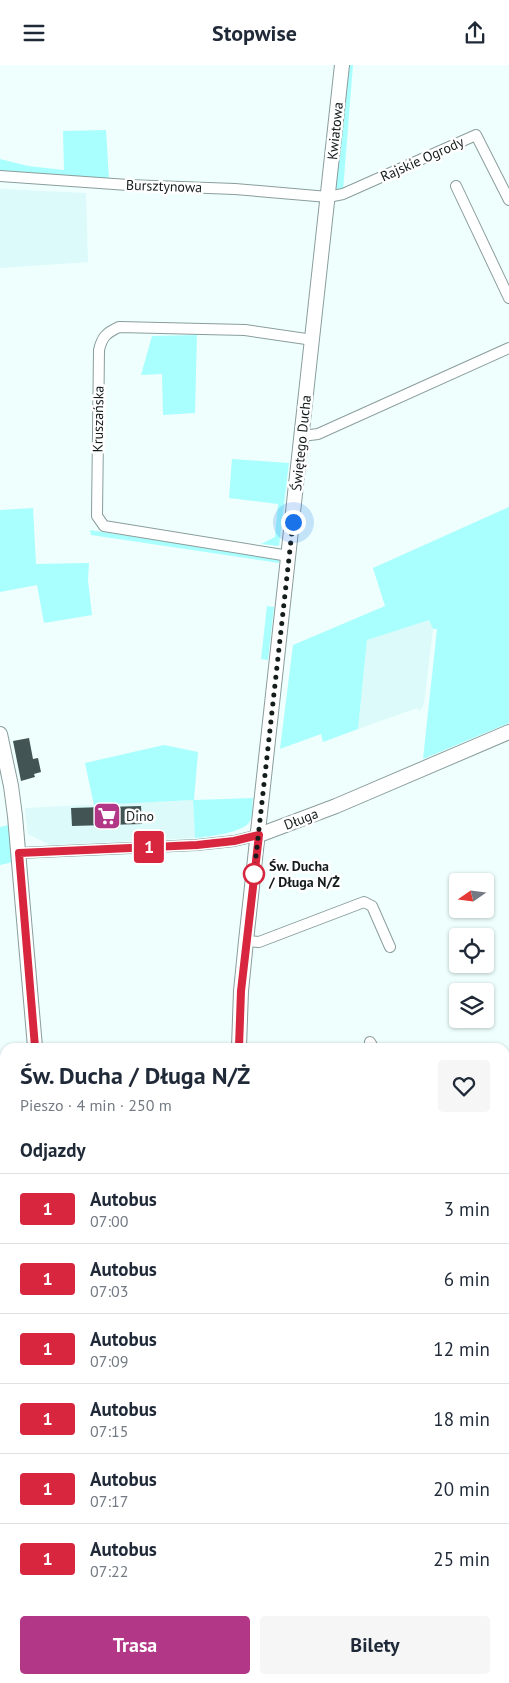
<!DOCTYPE html>
<html lang="pl">
<meta charset="utf-8">
<style>
:root{--surface:#fff;--page:#f6f6f7;--text:#1f2937;--muted:#747a83;--line:#e0e1e3;--accent:#b33787}
body{margin:0;font-family:"PT Sans",sans-serif;background:var(--page);color:var(--text);height:100vh;display:flex;flex-direction:column;font-size:19px;white-space:nowrap}
*{box-sizing:border-box;margin:0}
p{font-size:16px;color:var(--muted)}
.icon{flex:none;width:28px;height:28px;fill:none;stroke:currentColor;stroke-width:2;stroke-linecap:round;stroke-linejoin:round}
.map{position:relative;flex:1;overflow:hidden}
.side{position:absolute;left:0px;top:978px;width:510px;height:641px;display:flex;flex-direction:column;background:var(--surface);border-radius:15px 15px 0 0;box-shadow:0 1px 4px #0004}
.side>*{flex:none}
.badge{padding:0 10px;border-radius:4px;font-size:18px;line-height:32px}
.needle{width:32px;rotate:256deg}
.buttons{position:absolute;left:449px;top:808px;display:grid;gap:10px}
.buttons a{display:grid;place-items:center;width:45px;height:45px;border-radius:5px;background:var(--surface);box-shadow:0 1px 4px #0004;font-size:25px}
.you{position:absolute;width:25px;height:25px;margin:-12px;border:4px solid #fff;border-radius:50%;background:#1a73e8;box-shadow:0 0 0 8px #1a73e833}
.map>.badge{position:absolute;translate:-50% -50%;box-shadow:0 0 0 2px #fff}
h2{padding:0 20px;font-size:19px;line-height:45px}
.round{display:grid;place-items:center;flex:none;width:52px;height:52px;border-radius:5px;background:var(--page)}
.head{display:flex;align-items:center;justify-content:space-between;height:85px;padding:0 20px}
h1{font-size:24px;font-weight:800;line-height:38px}
.primary-button{display:flex;gap:10px;margin-top:auto;padding:10px 20px}
.primary-button a{flex:1;height:58px;border-radius:5px;background:var(--accent);color:#fff;font-size:20px;font-weight:800;line-height:58px;text-align:center}
.primary-button a+a{background:var(--page);color:var(--text)}
ul{padding:0;list-style:none}
li{display:flex;align-items:center;gap:15px;height:70px;padding:0 20px;border-top:1px solid var(--line)}
li div{flex:1}
li b{display:block;font-size:19px}
li em{font-style:normal}
li .badge{min-width:55px;font-weight:700;text-align:center}
header{display:flex;justify-content:space-between;align-items:center;height:65px;padding:0 20px;background:var(--surface);font-size:22px;font-weight:800}
.map>svg:first-child{display:block}
</style>
<header><svg class="icon" aria-label="menu" viewBox="0 0 24 24"><path d="M4 6h16M4 12h16M4 18h16"/></svg>Stopwise<svg class="icon" aria-label="share" viewBox="0 0 24 24"><path d="M12 15V3M7 8l5-5 5 5M5 13v7h14v-7"/></svg></header>
<div class="map">
<svg width="509" height="1618" viewBox="0 0 509 1618">
<rect width="100%" height="100%" fill="#eefffe"/>
<!-- built -->
<g fill="#dbfaf9">
<polygon points="0,124 86,128 88,197 0,203"/>
<polygon points="429,554 433,564 424,639 420,646 417,643 358,664 367,575"/>
<polygon points="193,735 195,773 50,780 28,769 25,743"/>
</g>
<!-- green -->
<g fill="#a9fffe">
<polygon points="348,0 353,0 343,126 338,126 335,120"/>
<polygon points="106,65 109,114 0,107 0,94 28,101 64,105 63,66"/>
<polygon points="197,270 195,348 163,350 162,309 141,310 152,271"/>
<polygon points="232,394 289,398 279,481 261,479 275,472 278,439 229,433"/>
<polygon points="509,442 509,658 423,694 437,564 433,564 429,555 367,575 358,664 323,677 321,669 280,684 293,580 385,541 373,503"/>
<polygon points="33,443 36,499 89,498 88,515 92,550 44,558 37,520 0,527 0,445"/>
<polygon points="90,465 280,494 279,498 91,470"/>
<polygon points="267,541 274,542 268,595 261,594"/>
<path d="M164,680L198,687L194,735L253,733C252,740 253,750 250,756C244,768 207,772 195,773L193,735L94,740L85,698Z"/>
<polygon points="9,760 13,797 0,800 0,762"/>
</g>
<!-- building -->
<g fill="#435454">
<polygon points="29,673 33,694 38,693 41,707 34,709 35,712 21,716 13,676"/>
<polygon points="141,741 142,759 72,761 71,743"/>
</g>
<g fill="none" stroke-linecap="round" stroke-linejoin="round">
<!-- street casing -->
<g stroke="#8a9d9c" stroke-width="12">
<g id="street">
<polyline points="0,111 128,120 235,124 328,132 343,129 476,70 509,135"/>
<polyline points="456,121 509,233"/>
<polyline points="302,371 318,369 509,283"/>
<path d="M289,491L104,461L97,451L99,285C102,272 106,268 119,262L245,265L313,275"/>
<polyline points="19,788 197,780 234,776 259,770"/>
<polyline points="246,876 259,877 364,837 372,841 390,882"/>
<polyline points="370,977 373,982"/>
<polyline points="0,1080 5,1079"/>
<polyline points="505,1150 509,1149"/>
<polyline points="455,1614 457,1618"/>
</g>
</g>
<!-- secondary casing -->
<g stroke="#8a9d9c" stroke-width="16">
<g id="secondary">
<polyline points="0,669 11,721 15,751 35,982"/>
<polyline points="259,770 336,741 509,667"/>
<polyline points="239,982 241,926 246,876 342,0"/>
<polyline points="92,1614 92,1618"/>
<polyline points="291,1614 293,1618"/>
<polyline points="257,1618 264,1614"/>
</g>
</g>
<!-- street -->
<use href="#street" stroke="#fff" stroke-width="10"/>
<!-- secondary -->
<use href="#secondary" stroke="#fff" stroke-width="14"/>
</g>
<g fill="none" stroke-linecap="round" stroke-linejoin="round">
<!-- line casing -->
<g stroke="#fff" stroke-width="11">
<polyline id="line" points="35,982 19,788 197,780 234,776 259,770 241,926 239,982"/>
</g>
<!-- line -->
<use href="#line" stroke="#d7263d" stroke-width="8"/>
<!-- walk -->
<polyline stroke="#151c1c" stroke-width="5" stroke-dasharray="0 9" points="254,809 293,457"/>
</g>
<!-- icons -->
<defs>
<g id="supermarket-square" transform="scale(1.4375)"><rect x="-9" y="-9" width="18" height="18" rx="4" fill="#b33787" stroke="#fff"/><path d="M-6-5.5h2.5l.6 2H6L4.5 2H-2.5L-4.4-4H-6ZM-1.5 3.2a1.3 1.3 0 1 0 .1 0ZM3 3.2a1.3 1.3 0 1 0 .1 0Z" fill="#fff"/></g>
</defs>
<g fill-rule="evenodd">
<use href="#supermarket-square" x="107" y="751"/>
</g>
<!-- markers -->
<circle fill="#fff" stroke="#d7263d" stroke-width="2.5" cx="254" cy="809" r="10"/>
<g text-anchor="middle" dominant-baseline="central" stroke-width="5" stroke-linejoin="round" paint-order="stroke">
<!-- street labels -->
<g font-size="14" fill="#151c1c" stroke="#fff">
<text transform="translate(335 66) rotate(-84)">Kwiatowa</text>
<text transform="translate(422 94) rotate(-24)">Rajskie Ogrody</text>
<text transform="translate(164 121) rotate(2)">Bursztynowa</text>
<text transform="translate(98 354) rotate(-89)">Kruszańska</text>
<text transform="translate(301 378) rotate(-84)">Świętego Ducha</text>
<text transform="translate(301 754) rotate(-21)">Długa</text>
</g>
<!-- poi labels -->
<g font-size="14" fill="#151c1c" stroke="#fff" text-anchor="start">
<text x="126" y="751">Dino</text>
</g>
<!-- stop labels -->
<g font-size="14" font-weight="bold" fill="#151c1c" stroke="#fff" text-anchor="start">
<text x="269" y="801">Św. Ducha<tspan x="269" dy="16">/ Długa N/Ż</tspan></text>
</g>
</g>
</svg>
<div class="buttons">
<a><svg class="needle" viewBox="-14 -14 28 28"><path d="M0-13l5 13h-10z" fill="#e53935"/><path d="M0 13l5-13h-10z" fill="#747a83"/></svg></a>
<a><svg class="icon" aria-label="locate" viewBox="0 0 24 24"><circle cx="12" cy="12" r="6"/><path d="M12 2v4M12 18v4M2 12h4M18 12h4"/></svg></a>
<a><svg class="icon" aria-label="layers" viewBox="0 0 24 24"><path d="M12 4l9 5-9 5-9-5zM3 14l9 5 9-5"/></svg></a>
</div>
<div class="you" style="left:293px;top:457px"></div>
<b class="badge" style="left:149px;top:782px;background:#d7263d;color:#fff">1</b>
<section class="side">
<div class="head"><div><h1>Św. Ducha / Długa N/Ż</h1><p>Pieszo · 4 min · 250 m</p></div><a class="round"><svg class="icon" aria-label="heart" viewBox="0 0 24 24"><path d="M12 20l-8-8c-3-5 5-10 8-4 3-6 11-1 8 4z"/></svg></a></div>
<h2>Odjazdy</h2>
<ul>
<li><span class="badge" style="background:#d7263d;color:#fff">1</span><div><b>Autobus</b><p>07:00</p></div><em>3 min</em></li>
<li><span class="badge" style="background:#d7263d;color:#fff">1</span><div><b>Autobus</b><p>07:03</p></div><em>6 min</em></li>
<li><span class="badge" style="background:#d7263d;color:#fff">1</span><div><b>Autobus</b><p>07:09</p></div><em>12 min</em></li>
<li><span class="badge" style="background:#d7263d;color:#fff">1</span><div><b>Autobus</b><p>07:15</p></div><em>18 min</em></li>
<li><span class="badge" style="background:#d7263d;color:#fff">1</span><div><b>Autobus</b><p>07:17</p></div><em>20 min</em></li>
<li><span class="badge" style="background:#d7263d;color:#fff">1</span><div><b>Autobus</b><p>07:22</p></div><em>25 min</em></li>
</ul>
<div class="primary-button"><a>Trasa</a><a>Bilety</a></div>
</section>
</div>
